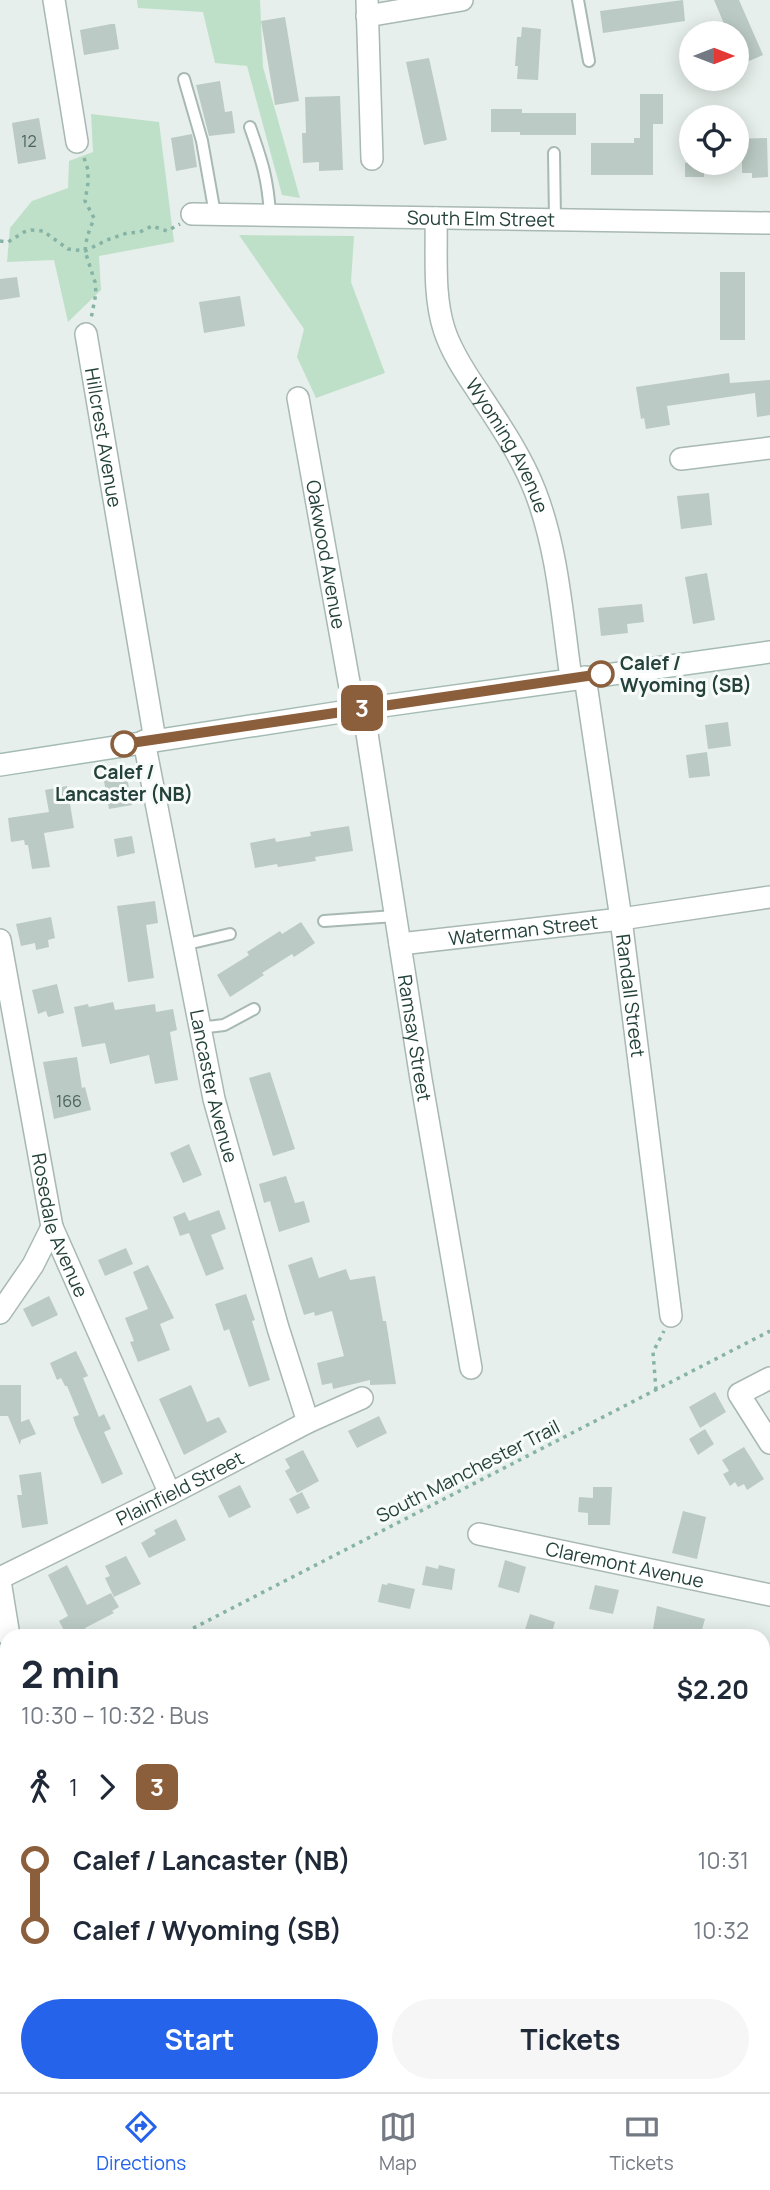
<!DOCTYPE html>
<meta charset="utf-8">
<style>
:root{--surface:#fff;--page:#f6f6f7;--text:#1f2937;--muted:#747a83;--line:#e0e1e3;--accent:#2563eb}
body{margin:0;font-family:Manrope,sans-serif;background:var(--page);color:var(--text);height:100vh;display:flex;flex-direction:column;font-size:26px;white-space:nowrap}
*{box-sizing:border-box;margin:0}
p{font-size:23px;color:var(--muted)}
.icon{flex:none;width:38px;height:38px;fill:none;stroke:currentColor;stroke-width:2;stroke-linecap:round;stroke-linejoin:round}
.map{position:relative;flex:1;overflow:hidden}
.panel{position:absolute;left:0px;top:1629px;width:770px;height:464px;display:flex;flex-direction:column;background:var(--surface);border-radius:21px 21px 0 0;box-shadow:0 4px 18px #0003}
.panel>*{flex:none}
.badge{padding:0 14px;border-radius:10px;font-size:24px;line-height:46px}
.needle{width:46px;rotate:90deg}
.buttons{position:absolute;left:679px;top:21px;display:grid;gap:14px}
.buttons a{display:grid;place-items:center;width:70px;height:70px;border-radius:50%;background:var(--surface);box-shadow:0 4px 18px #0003;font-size:35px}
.map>.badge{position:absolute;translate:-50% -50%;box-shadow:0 0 0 4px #fff}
.legs{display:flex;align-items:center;gap:10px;height:77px;padding:0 21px;font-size:23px}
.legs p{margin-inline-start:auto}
.summary{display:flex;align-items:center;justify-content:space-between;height:119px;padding:0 21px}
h1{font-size:38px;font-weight:700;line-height:52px}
.cta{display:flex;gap:14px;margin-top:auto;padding:14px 21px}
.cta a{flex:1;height:80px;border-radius:42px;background:var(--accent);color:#fff;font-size:28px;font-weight:700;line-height:80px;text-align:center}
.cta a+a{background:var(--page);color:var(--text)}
ul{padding:0 21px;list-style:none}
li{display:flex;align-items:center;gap:24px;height:70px;font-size:26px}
li i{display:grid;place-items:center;width:10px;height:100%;margin:0 9px;background:currentColor}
li i::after{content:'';width:18px;height:18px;margin:-9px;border:5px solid;border-radius:50%;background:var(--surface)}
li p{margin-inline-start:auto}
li:first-child i{background:linear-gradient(#0000 50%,currentColor 0)}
li:last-child i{background:linear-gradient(currentColor 50%,#0000 0)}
.tab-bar{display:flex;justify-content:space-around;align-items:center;height:98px;border-top:2px solid var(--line);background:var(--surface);font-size:19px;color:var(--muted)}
.tab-bar a{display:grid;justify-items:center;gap:4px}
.tab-bar .active{color:var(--accent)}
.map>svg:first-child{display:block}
</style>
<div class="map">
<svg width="770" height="2092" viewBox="0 0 770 2092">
<rect width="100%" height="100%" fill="#e6efeb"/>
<!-- built -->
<polygon fill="#d4dfda" points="763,1858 770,1858 770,2092 431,2092 430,2086 763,2086"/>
<!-- green -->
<g fill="#bfe0c8">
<polygon points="137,0 260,0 263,67 300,198 282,195 247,66 215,63 203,12 138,8"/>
<polygon points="91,114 159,122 174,242 99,256 101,290 68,322 54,260 7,262 10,228 32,201 68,188 69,161 93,152"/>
<polygon points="239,235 354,236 351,282 385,373 316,398 297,357 304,329"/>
</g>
<!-- building -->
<g fill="#bbcac4">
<polygon points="683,0 685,21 603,33 600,11"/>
<polygon points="714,0 739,0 763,55 742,64 737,52 737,33 728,33"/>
<polygon points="285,17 299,101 275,105 261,21"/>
<polygon points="111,24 115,24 119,49 84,55 80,30"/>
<polygon points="522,27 541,29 538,80 517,79 518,66 515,66 517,37 521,37"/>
<polygon points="429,58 447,140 424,145 406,62"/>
<polygon points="220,81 225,112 232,111 235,133 209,136 196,85"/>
<polygon points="640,94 663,94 663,124 653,124 653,175 591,175 591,143 634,143 634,138 640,138"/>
<polygon points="340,96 343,170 319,171 319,162 303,163 302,133 306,133 305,97"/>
<polygon points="491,109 522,109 522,113 576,113 576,135 520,135 520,132 491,132"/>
<polygon points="39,118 46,159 18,164 12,123"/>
<polygon points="192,134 197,167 176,171 171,138"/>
<polygon points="767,138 768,177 752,178 752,173 742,173 742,156 737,156 737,139"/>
<rect x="685" y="163" width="19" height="14"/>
<rect x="720" y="272" width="25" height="68"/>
<polygon points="17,277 20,297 0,300 0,279"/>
<polygon points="240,296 245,326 204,333 199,302"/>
<polygon points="729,373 730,383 770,380 770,415 757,417 755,393 667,406 670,425 646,429 644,418 641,419 636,387"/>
<polygon points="709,493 712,525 681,529 677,496"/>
<polygon points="707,573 715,620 693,624 685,577"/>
<polygon points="642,604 644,622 627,624 628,633 601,636 598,608"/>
<polygon points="728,722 731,746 708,749 705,725"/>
<polygon points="707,752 710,776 689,778 686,755"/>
<polygon points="125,766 132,805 109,809 102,770"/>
<polygon points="67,786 74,828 44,833 50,867 32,869 28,845 25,845 24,840 11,842 8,818 49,812 45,790"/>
<polygon points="349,826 353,851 315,857 316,861 278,867 277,864 255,868 250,843 275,838 276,842 311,836 310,832"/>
<polygon points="132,836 135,853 117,857 114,839"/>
<polygon points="155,901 158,923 146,925 154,978 128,982 117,906"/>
<polygon points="51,917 55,938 48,940 49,947 36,950 35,943 21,946 16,924"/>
<polygon points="301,922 315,943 294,957 292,954 262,973 264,975 230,997 217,975 249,955 247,952 280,931 282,934"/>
<polygon points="57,984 64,1013 48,1017 46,1011 38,1014 32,990"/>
<polygon points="113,1002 115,1010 155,1004 156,1012 173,1009 177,1030 170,1032 178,1080 155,1084 149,1055 110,1064 105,1043 82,1047 74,1007 88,1004 89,1007"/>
<polygon points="77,1057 82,1088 85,1087 91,1110 54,1119 43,1062"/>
<polygon points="270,1072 295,1149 273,1156 249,1078"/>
<polygon points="189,1144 202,1175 183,1183 170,1153"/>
<polygon points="286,1176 295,1203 304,1201 310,1222 279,1232 270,1201 264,1203 259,1184"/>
<polygon points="219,1210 226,1229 211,1235 224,1269 206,1276 189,1233 180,1236 173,1217 185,1212 189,1221"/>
<polygon points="126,1248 133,1264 105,1276 98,1260"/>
<polygon points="312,1257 319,1278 346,1269 350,1280 375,1276 383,1321 386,1321 396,1384 370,1385 370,1380 333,1389 332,1383 322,1385 317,1363 344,1356 332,1311 315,1316 314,1312 304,1315 288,1265"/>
<polygon points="148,1265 174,1318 160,1324 170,1350 138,1362 130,1342 134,1341 125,1318 148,1309 133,1272"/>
<polygon points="246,1294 255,1320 252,1321 270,1380 249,1387 229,1329 224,1331 215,1304"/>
<polygon points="49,1296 58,1315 32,1327 23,1309"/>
<polygon points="76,1351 88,1376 83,1378 99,1417 104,1414 111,1429 104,1432 123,1474 102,1484 76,1426 73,1417 79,1415 67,1386 65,1386 61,1378 57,1380 50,1363"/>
<polygon points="0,1385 21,1385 21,1422 29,1419 36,1434 21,1440 20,1445 8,1416 0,1416"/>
<polygon points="191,1385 207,1422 219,1417 227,1432 184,1455 159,1399"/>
<polygon points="715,1392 726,1412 700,1428 689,1407"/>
<polygon points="379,1416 387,1433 357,1448 348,1431"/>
<polygon points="705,1429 714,1444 698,1455 689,1439"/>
<polygon points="744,1447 764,1479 747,1490 744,1484 738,1487 735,1482 730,1486 723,1474 729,1471 722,1460"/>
<polygon points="303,1450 319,1481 297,1493 285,1471 290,1468 285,1459"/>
<polygon points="41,1472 48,1524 22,1528 17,1495 22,1495 19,1475"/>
<polygon points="240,1485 251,1507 229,1518 218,1496"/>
<polygon points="593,1487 612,1487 610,1525 588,1525 588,1513 578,1512 579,1497 593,1498"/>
<polygon points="302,1492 310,1508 297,1514 289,1499"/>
<polygon points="683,1511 706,1517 697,1559 672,1553"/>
<polygon points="176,1519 186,1540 149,1558 141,1543 156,1534 154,1530"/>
<polygon points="126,1556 141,1584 114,1597 105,1578 110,1576 105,1566"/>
<polygon points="505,1560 526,1567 519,1593 498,1587"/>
<polygon points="67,1565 87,1605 111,1593 119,1607 112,1611 114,1613 85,1628 87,1632 78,1636 67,1636 59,1621 68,1616 48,1575"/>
<polygon points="439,1565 455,1569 452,1590 422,1585 426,1566 438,1569"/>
<polygon points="388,1583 415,1589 410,1609 378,1602 382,1584 387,1585"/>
<polygon points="595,1585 619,1590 613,1614 589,1609"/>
<polygon points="657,1606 705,1619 700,1636 652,1635"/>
<polygon points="530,1614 555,1622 551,1636 523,1636"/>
</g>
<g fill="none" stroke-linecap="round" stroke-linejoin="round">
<!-- lane casing -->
<g stroke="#a8b8b2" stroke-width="14">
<g id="lane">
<polyline points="578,0 589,61"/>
<polyline points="184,79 202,141 215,214"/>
<path d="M250,127C262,161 268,179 270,215"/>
<polyline points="554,153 555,219"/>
<polyline points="324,921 395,916"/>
<polyline points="183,945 230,934"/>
<polyline points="199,1028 224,1025 254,1009"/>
<polyline points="763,1714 770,1716"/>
<polyline points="0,1781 7,1778"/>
<polyline points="763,1914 770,1913"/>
<polyline points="0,2052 7,2052"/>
<polyline points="653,2086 668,2092"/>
<polyline points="60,2092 64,2086"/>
<polyline points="91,2092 97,2086"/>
<polyline points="264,2092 272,2086"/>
<polyline points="443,2092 456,2088 478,2086"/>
</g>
</g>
<!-- street casing -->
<g stroke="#a8b8b2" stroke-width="24">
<g id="street">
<polyline points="54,0 77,142"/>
<polyline points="367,0 372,159"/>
<polyline points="367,16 462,0"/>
<path id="s1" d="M192,214L770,223"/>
<path id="s2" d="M436,218C437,254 433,294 444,329C451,351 464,371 477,390C498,422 521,455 535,491C558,550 562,616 571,678"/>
<path id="s3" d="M86,334L155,740"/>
<path id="s4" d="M298,398L354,710"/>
<polyline points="681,459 770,448"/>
<path id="s5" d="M585,677L621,919L671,1316"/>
<path id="s6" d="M363,708L421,1079L471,1368"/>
<path id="s7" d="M144,741L214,1099L278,1328L308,1422"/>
<path id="s8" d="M0,940L52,1227L170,1494"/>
<path id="s9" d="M400,944L621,919L770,897"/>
<polyline points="0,1313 33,1265 52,1227"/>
<polyline points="770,1378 739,1394 770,1443"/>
<path id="s10" d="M479,1534L770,1595"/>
<path id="s11" d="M0,1578L170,1494L308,1422L362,1398"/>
<polyline points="0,1581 9,1636"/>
<polyline points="0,1958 7,1966"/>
<polyline points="125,2086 131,2092"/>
<polyline points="415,2086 416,2092"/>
</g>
</g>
<!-- secondary casing -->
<g stroke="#a4bbb3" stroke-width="24">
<g id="secondary">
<polyline points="0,765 354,710 770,652"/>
<polyline points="0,1841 7,1841"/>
</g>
</g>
<!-- primary casing -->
<g stroke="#c2cac8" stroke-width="24">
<g id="primary">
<polyline points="763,1788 770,1782"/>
<polyline points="763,1832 770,1844"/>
<polyline points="357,2092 364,2086"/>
</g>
</g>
<!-- path -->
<g stroke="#86b3a5" stroke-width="3.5" stroke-dasharray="3.5 5" stroke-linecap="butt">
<polyline points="84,158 88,170 88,183 85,201 94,218 87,237 85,251 95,282 96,293 91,319"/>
<polyline points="0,241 8,242 24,232 31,230 43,231 68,249 85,251 107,240 127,233 140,232 152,226 167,231 180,224"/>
<polyline points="656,1390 653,1352 664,1331"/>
<polyline points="178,1636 770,1331"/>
<polyline points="0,1688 3,1686 7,1665"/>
<polyline points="0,1728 7,1725"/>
</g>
<!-- lane -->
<use href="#lane" stroke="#fff" stroke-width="10"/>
<!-- street -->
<use href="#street" stroke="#fff" stroke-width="21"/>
<!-- secondary -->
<use href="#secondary" stroke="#fff" stroke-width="21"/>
<!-- primary -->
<use href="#primary" stroke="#6aa596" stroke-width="21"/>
</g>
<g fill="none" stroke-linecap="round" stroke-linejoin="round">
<!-- line-1 casing -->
<g stroke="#fff" stroke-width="16">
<polyline id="line-1" points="124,744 601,674"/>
</g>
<!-- line-1 -->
<use href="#line-1" stroke="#8b5e3c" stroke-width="10"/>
</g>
<!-- markers -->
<g fill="#fff" stroke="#8b5e3c" stroke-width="3.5">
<circle cx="601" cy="674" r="12"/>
<circle cx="124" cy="744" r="12"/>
</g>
<g text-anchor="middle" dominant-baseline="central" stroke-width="6" stroke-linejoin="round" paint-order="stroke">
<!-- number labels -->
<g font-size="16" fill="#4a645c">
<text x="29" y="141">12</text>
<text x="69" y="1101">166</text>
</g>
<!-- street labels -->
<g font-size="19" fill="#24423a" stroke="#f7fbf9">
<text stroke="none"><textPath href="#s1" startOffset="289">South Elm Street</textPath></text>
<text stroke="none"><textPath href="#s3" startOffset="105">Hillcrest Avenue</textPath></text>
<text stroke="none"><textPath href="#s2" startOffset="245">Wyoming Avenue</textPath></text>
<text stroke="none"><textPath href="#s4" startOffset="159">Oakwood Avenue</textPath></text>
<text stroke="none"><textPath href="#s9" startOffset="124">Waterman Street</textPath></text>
<text stroke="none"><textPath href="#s5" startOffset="322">Randall Street</textPath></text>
<text stroke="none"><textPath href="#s6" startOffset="334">Ramsay Street</textPath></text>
<text stroke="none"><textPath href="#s7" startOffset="352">Lancaster Avenue</textPath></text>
<text stroke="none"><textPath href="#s8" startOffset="292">Rosedale Avenue</textPath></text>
<text transform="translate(468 1471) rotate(-27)">South Manchester Trail</text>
<text stroke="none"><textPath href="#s11" startOffset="201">Plainfield Street</textPath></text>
<text stroke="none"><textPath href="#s10" startOffset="149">Claremont Avenue</textPath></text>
</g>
<!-- stop labels -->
<g font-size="19" font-weight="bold" fill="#24423a" stroke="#f7fbf9" text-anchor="start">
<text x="620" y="663">Calef /<tspan x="620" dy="22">Wyoming (SB)</tspan></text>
<text x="124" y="772" text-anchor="middle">Calef /<tspan x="124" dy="22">Lancaster (NB)</tspan></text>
</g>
</g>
</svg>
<div class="buttons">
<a><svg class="needle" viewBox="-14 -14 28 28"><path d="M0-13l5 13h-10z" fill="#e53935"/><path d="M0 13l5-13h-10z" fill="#747a83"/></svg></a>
<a><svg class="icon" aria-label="locate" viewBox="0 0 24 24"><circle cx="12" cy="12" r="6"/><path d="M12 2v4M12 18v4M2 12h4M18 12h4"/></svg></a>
</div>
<b class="badge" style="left:362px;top:708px;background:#8b5e3c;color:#fff">3</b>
<section class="panel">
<div class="summary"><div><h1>2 min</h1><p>10:30 – 10:32 · Bus</p></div><b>$2.20</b></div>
<div class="legs"><svg class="icon" aria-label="walk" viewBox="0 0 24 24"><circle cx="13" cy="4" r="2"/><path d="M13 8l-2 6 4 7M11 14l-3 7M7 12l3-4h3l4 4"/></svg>1<svg class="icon" aria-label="forward" viewBox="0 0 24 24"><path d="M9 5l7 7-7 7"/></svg><b class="badge" style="background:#8b5e3c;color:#fff">3</b></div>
<ul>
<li><i style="color:#8b5e3c"></i><b>Calef / Lancaster (NB)</b><p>10:31</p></li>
<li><i style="color:#8b5e3c"></i><b>Calef / Wyoming (SB)</b><p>10:32</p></li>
</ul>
<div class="cta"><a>Start</a><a>Tickets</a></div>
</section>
</div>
<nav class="tab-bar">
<a class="active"><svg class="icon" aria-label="directions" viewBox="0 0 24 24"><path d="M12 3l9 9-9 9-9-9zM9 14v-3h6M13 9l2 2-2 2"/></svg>Directions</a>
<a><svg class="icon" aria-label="map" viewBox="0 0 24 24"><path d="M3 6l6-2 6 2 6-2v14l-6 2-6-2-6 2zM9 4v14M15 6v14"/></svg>Map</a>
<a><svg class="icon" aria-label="tickets" viewBox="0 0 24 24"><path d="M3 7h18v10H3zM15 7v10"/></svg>Tickets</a>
</nav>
